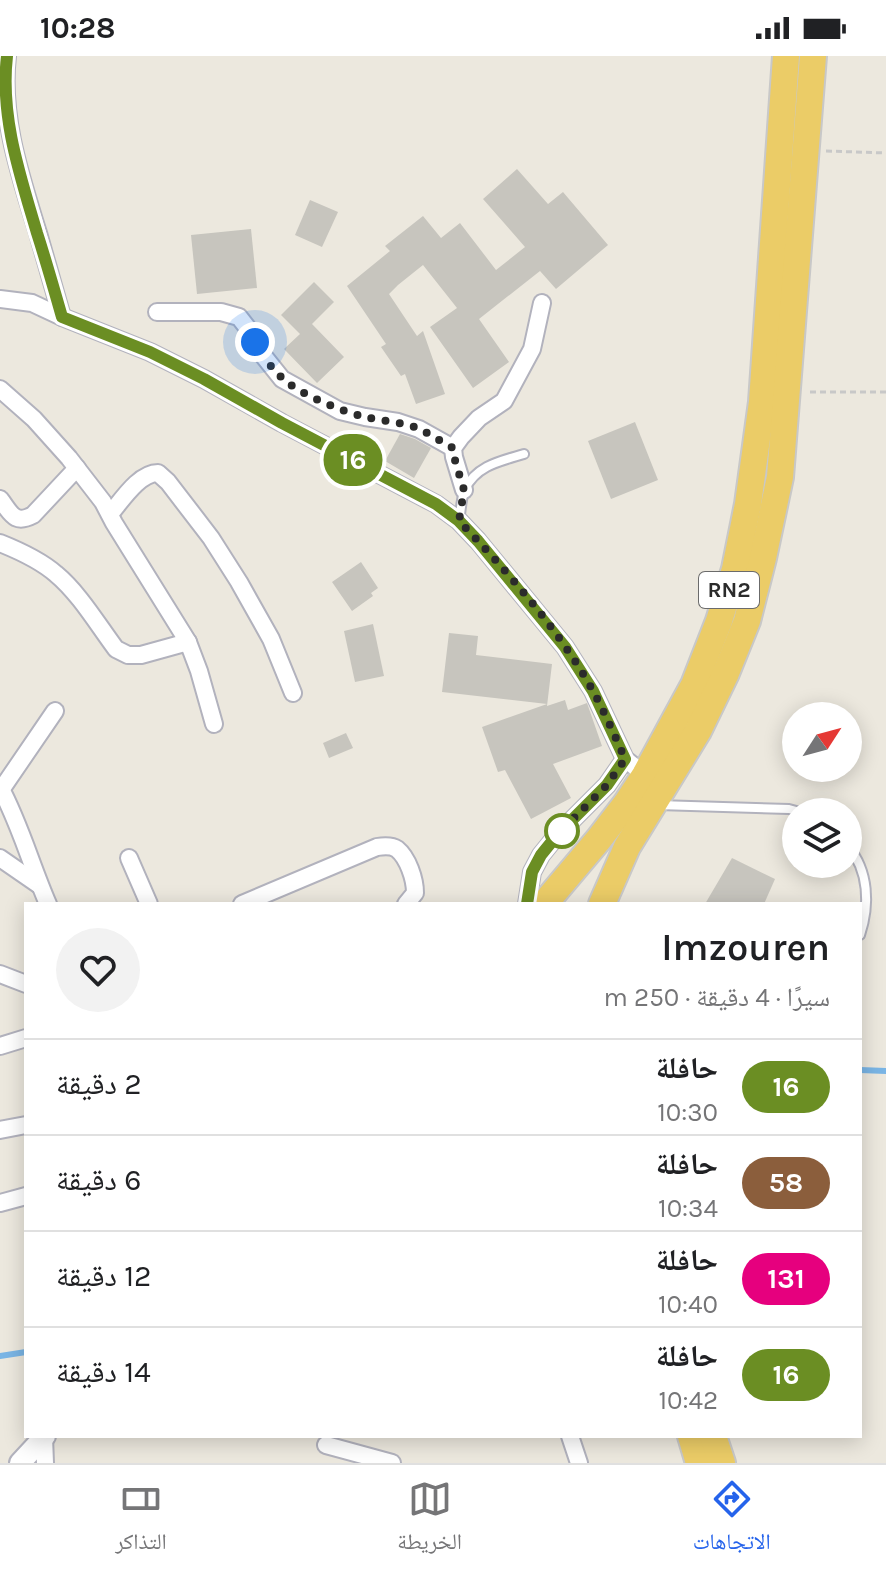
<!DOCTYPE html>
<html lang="ar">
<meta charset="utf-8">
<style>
:root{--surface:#fff;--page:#f2f2f2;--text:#202124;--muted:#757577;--line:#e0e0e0;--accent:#2563eb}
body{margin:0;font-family:Karla,"Noto Naskh Arabic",sans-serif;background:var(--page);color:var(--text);direction:rtl;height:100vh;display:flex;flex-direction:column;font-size:30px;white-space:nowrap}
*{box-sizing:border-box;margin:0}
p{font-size:26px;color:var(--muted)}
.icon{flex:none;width:44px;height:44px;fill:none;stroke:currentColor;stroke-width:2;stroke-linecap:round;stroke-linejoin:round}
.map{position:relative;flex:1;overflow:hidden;direction:ltr}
.details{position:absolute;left:24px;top:846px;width:838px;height:536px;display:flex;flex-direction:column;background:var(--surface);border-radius:0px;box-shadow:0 4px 20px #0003;direction:rtl}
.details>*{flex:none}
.badge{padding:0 16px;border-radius:26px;font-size:28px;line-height:52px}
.needle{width:52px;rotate:54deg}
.controls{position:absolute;left:782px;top:646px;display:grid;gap:16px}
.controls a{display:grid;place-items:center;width:80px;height:80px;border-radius:50%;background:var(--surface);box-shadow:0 4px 20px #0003;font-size:40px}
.you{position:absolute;width:40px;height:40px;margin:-20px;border:6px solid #fff;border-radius:50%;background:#1a73e8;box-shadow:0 0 0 12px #1a73e833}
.map>.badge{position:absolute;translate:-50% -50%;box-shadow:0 0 0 4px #fff}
.round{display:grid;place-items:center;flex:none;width:84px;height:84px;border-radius:42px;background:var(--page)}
.head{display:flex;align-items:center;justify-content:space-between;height:136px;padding:0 32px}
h1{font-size:38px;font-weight:600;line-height:60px}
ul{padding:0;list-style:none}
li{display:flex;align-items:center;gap:24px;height:96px;padding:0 32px;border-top:2px solid var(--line)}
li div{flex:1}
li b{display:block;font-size:30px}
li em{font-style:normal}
li .badge{min-width:88px;font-weight:700;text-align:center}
.status{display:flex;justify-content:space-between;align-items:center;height:56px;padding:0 40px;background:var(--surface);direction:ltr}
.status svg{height:22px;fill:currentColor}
.menu{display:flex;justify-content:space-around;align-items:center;height:112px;border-top:2px solid var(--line);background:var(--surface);font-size:22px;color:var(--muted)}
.menu a{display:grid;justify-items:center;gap:4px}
.menu .on{color:var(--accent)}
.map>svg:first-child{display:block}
</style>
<div class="status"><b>10:28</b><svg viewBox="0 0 49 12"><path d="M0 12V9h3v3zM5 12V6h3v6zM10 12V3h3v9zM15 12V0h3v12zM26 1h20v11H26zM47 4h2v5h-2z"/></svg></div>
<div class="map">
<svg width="886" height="1407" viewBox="0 0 886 1407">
<rect width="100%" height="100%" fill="#ece8de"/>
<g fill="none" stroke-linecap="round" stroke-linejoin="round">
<!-- stream -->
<g stroke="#7ab5e5" stroke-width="6">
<polyline points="860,1014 886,1015"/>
<polyline points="0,1300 26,1296"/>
</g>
</g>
<!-- building -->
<g fill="#c7c5be">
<polygon points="517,113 548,148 563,136 608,189 556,233 540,215 479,263 509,306 473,332 430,271 457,252 423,209 398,229 389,238 417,280 423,275 445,338 416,348 405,318 401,320 381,291 386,288 347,230 390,195 385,190 423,160 441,182 460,167 496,214 525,191 483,143"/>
<polygon points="310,144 338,156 322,191 295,179"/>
<polygon points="251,173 257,232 197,238 191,179"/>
<polygon points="314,226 334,246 312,268 344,301 317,327 284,293 300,278 281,259"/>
<polygon points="635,366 658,424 611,443 588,385"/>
<polygon points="400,378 415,383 431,392 414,422 385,405"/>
<polygon points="361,506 378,532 371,537 373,540 352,555 332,526"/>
<polygon points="373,568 384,620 355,626 344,575"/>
<polygon points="449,577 478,580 476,599 552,608 547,650 565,644 568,654 587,647 602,690 553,708 571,742 531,763 505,714 498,716 482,671 547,648 442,636"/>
<polygon points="346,677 353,692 329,702 323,687"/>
<polygon points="732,802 775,823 764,848 705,848"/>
</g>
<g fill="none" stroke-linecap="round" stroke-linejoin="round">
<!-- service casing -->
<g stroke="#b2b2bd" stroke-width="12">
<g id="service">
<path d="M459,465C461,455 461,442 465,433C477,409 501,405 524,398"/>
<polyline points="658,749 789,753 800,756"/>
<path d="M848,790C869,815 870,849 860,879"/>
</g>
</g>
<!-- minor casing -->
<g stroke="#b2b2bd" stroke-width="20">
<g id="minor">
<path d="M7,0C0,61 20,119 38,177C46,205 54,233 62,261"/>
<polyline points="0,243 32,247 62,261 150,296 204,323 282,367 436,448 459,465 478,485 565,591 593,635 625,703 645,719"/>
<polyline points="157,256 221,256 239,261 250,275 262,298 282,323 340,355 365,361 398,366 419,373 453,392"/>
<polyline points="0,333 34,363 69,402 103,446 114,467 188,586 199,615 214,668"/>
<polyline points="464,434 454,401 453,392 461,381 479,362 504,345 532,293 542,247"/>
<path d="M0,443C11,457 14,469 33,459L77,412"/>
<path d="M110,458C122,444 139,417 158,417L168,426L211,482L239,526L271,583L293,637"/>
<path d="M0,487C20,495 40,504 56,518C79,537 98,569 116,593L128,599H141L188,586"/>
<path d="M0,731C20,768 31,809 48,848"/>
<polyline points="1,734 55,655"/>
<polyline points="0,802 39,829"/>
<polyline points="129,802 149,848"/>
<path d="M242,848L377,791C383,790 391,789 397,793C408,802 415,823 415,837L406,848"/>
<polyline points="527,848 532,816 541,799 558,778 607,729 625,703"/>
<polyline points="0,918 26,928"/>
<polyline points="0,990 26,982"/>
<polyline points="0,1074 26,1069"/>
<polyline points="0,1147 26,1140"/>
<polyline points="570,1380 579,1407"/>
<polyline points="44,1381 45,1407"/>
<polyline points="326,1389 392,1407"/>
</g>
</g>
<!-- tertiary casing -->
<g stroke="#b2b2bd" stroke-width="24">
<polyline id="tertiary" points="20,1407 45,1380"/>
</g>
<!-- trunk casing -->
<g stroke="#c8c8c8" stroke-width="30">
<g id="trunk">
<polyline points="545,847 599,783 626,748 645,719 694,629 719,565 735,513 748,448 762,346 786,0"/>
<polyline points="602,848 627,791 698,675 726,617 747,565 763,502 780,421 813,0"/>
<polyline points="691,1380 699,1407"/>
<polyline points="713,1380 722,1407"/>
</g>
</g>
<!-- path -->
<g stroke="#c8c8c8" stroke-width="3" stroke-dasharray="6 4" stroke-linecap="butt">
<polyline points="826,95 886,97"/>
<polyline points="810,336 886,336"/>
</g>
<!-- service -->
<use href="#service" stroke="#fff" stroke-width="8"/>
<!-- minor -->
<use href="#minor" stroke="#fff" stroke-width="16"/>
<!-- tertiary -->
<use href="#tertiary" stroke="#fff" stroke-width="20"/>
<!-- trunk -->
<use href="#trunk" stroke="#ebcc67" stroke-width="26"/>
</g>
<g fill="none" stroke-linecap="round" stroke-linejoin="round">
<!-- line casing -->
<g stroke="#fff" stroke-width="18">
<path id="line" d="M7,0C0,61 20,119 37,177C46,205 54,233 62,261L150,296L204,323L282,367L436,448L459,465L478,485L565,591L593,635L625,703L607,729L558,778L541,799L532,816L527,848"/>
</g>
<!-- line -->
<use href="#line" stroke="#6b8e23" stroke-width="12"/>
<!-- walk -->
<path stroke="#2b2b2b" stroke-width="8" stroke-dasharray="0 14.4" d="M255,286C262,298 270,311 281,321C297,337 343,356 365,361C383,365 403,366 420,373C431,379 442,386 453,392L454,401L464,434L459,465C507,515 560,575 593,635C605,657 615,680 625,703L607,729L558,778L562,775"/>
</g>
<!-- markers -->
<circle fill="#fff" stroke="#6b8e23" stroke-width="4" cx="562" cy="775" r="16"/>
<g text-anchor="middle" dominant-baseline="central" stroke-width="8" stroke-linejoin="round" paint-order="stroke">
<!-- shield labels -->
<rect fill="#fff" stroke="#6b6b6b" stroke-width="2" x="699" y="516" width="60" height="36" rx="6"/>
<g font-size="22" font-weight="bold" fill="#2b2b2b">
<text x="729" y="534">RN2</text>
</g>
</g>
</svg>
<div class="controls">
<a><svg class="needle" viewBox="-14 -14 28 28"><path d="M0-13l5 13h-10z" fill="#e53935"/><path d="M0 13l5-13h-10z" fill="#757577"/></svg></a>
<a><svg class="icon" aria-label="layers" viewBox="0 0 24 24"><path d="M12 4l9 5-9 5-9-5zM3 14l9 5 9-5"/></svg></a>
</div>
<div class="you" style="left:255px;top:286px"></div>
<b class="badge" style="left:353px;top:404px;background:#6b8e23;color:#fff">16</b>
<section class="details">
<div class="head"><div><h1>Imzouren</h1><p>سيرًا · 4 دقيقة · 250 m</p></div><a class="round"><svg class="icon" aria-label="heart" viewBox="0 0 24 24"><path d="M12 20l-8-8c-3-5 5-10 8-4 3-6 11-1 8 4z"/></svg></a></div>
<ul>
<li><span class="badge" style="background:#6b8e23;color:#fff">16</span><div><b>حافلة</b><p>10:30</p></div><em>2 دقيقة</em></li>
<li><span class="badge" style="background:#8b5e3c;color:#fff">58</span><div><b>حافلة</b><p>10:34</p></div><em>6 دقيقة</em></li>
<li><span class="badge" style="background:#e6007e;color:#fff">131</span><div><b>حافلة</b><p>10:40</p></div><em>12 دقيقة</em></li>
<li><span class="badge" style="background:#6b8e23;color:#fff">16</span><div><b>حافلة</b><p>10:42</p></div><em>14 دقيقة</em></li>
</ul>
</section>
</div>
<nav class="menu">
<a class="on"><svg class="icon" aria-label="directions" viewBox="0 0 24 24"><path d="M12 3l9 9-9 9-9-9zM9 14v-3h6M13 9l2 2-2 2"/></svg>الاتجاهات</a>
<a><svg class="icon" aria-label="map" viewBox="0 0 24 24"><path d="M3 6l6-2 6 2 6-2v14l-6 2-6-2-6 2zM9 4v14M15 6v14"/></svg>الخريطة</a>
<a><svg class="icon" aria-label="tickets" viewBox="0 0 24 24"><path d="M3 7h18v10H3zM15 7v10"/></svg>التذاكر</a>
</nav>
